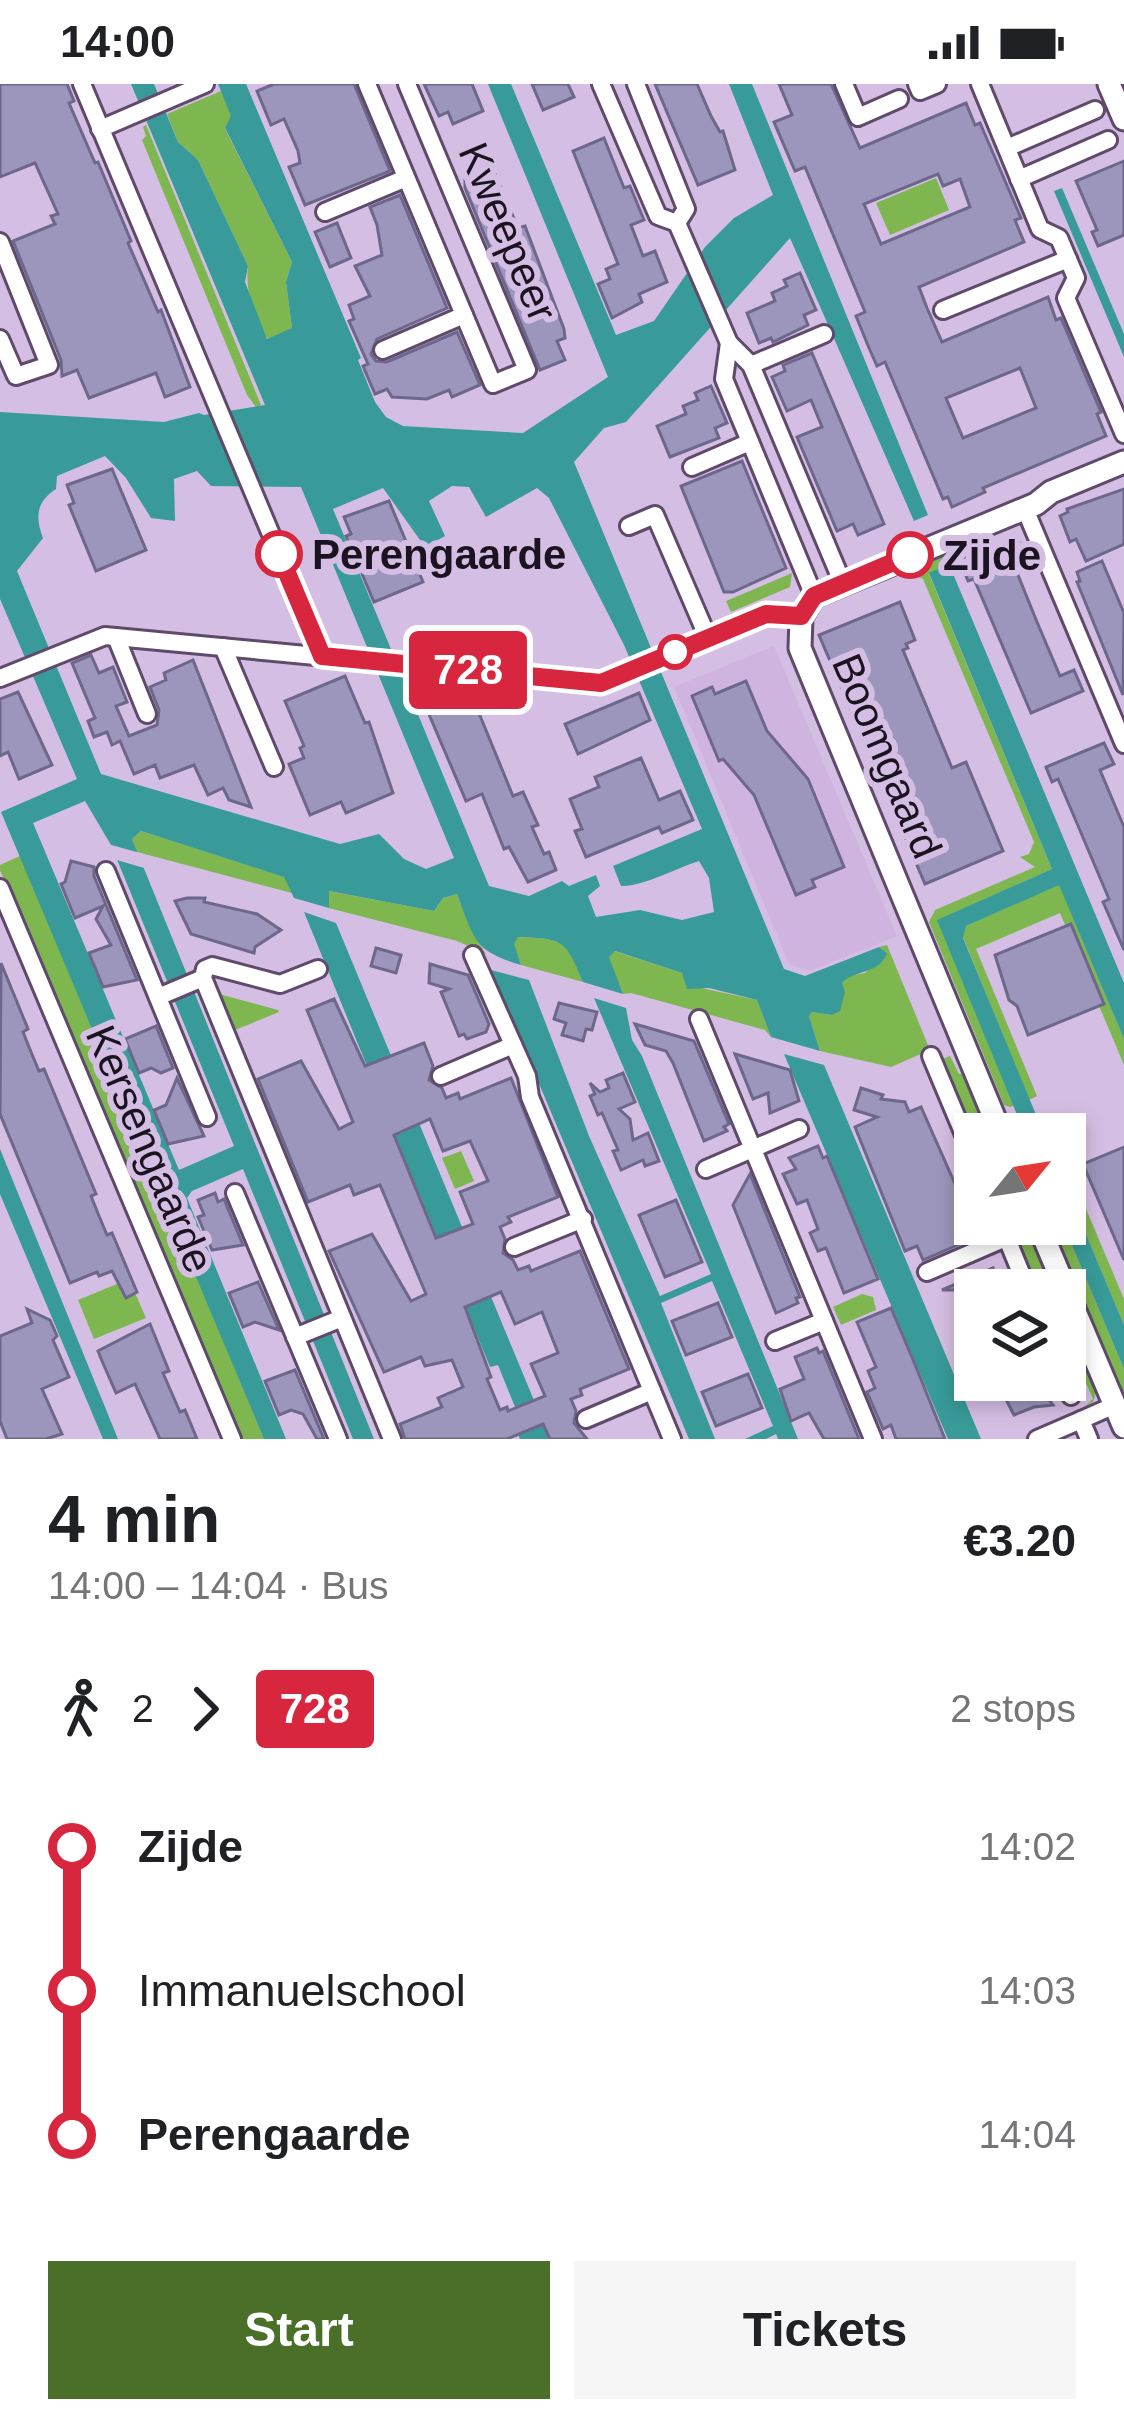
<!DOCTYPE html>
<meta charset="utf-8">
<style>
:root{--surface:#fff;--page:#f6f6f6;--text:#202124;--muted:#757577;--accent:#496f29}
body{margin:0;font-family:Helvetica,sans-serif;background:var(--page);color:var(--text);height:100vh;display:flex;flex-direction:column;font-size:45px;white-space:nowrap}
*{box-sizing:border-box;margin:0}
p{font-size:39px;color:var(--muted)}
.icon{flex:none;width:66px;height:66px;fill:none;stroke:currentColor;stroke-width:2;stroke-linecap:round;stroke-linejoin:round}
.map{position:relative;height:1355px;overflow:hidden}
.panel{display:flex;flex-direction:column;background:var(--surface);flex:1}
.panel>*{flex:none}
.badge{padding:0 24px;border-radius:9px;font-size:42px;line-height:78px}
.needle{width:78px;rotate:60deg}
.tools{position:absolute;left:954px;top:1029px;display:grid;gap:24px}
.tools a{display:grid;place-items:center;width:132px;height:132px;border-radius:0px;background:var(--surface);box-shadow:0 6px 18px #0003;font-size:60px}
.map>.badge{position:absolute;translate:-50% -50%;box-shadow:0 0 0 6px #fff}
.legs{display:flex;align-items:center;gap:18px;height:132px;padding:0 48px;font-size:39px}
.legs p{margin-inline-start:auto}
.headline{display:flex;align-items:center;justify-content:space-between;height:204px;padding:0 48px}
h1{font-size:66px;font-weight:700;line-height:90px}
.primary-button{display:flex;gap:24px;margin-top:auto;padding:24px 48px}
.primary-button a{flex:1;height:138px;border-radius:0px;background:var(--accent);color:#fff;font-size:48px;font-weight:700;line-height:138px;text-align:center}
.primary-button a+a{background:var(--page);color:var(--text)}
ul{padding:0 48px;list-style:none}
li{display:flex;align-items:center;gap:42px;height:144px;font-size:45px}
li i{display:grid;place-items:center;width:18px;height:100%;margin:0 15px;background:currentColor}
li i::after{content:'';width:30px;height:30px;margin:-15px;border:9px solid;border-radius:50%;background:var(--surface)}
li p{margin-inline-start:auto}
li:first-child i{background:linear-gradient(#0000 50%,currentColor 0)}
li:last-child i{background:linear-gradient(currentColor 50%,#0000 0)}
.status{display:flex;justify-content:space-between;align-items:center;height:84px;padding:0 60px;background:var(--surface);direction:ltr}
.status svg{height:33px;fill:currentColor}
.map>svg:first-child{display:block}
</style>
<div class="status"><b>14:00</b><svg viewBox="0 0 49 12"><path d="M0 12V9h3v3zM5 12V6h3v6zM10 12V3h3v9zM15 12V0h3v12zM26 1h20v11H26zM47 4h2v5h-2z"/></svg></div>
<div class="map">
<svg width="1124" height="1355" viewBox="0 0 1124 1355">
<rect width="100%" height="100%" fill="#d5bee3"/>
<!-- built -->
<polygon fill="#d0b4e0" points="774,562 897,852 810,887 789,880 674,603"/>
<!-- green -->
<g fill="#7eb650">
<path d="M221,7L232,32L225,45L292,178L286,198L292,244L269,256C253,238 245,205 248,182L198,76L178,58L167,30Z"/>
<polygon points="146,41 261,321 256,323 247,311 142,56 146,52 143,43"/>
<polygon points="936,94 949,126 890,151 876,119"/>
<polygon points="946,471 959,475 929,490 1052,785 938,836 1014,1022 1010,1023 1004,1021 929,838 935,826 1035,783 1020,773 1029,770 1034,758 923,495 916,492 914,486"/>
<polygon points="792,489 790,503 731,528 726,517"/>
<polygon points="141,747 285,793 292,809 137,768 132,755"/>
<polygon points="22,771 264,1355 238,1355 0,786 0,781"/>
<polygon points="1059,800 1124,955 1124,981 1060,829 976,865 1037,1012 1029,1016 963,853 966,842"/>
<polygon points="328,807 434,827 443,814 457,810 473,850 486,870 457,857 329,824"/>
<path d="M518,853C564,855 566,855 583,898L521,881L513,859Z"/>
<polygon points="887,861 930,966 891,983 820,967 809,932 812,928 832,931 841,899 848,892 865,889 887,869 879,863"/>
<polygon points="614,867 682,889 692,902 757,916 771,953 765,946 631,909 623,910 608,873"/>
<polygon points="219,910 278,926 279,928 235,946"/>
<polygon points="950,972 959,990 965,989 986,1039 968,1047 938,977"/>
<polygon points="461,1067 474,1097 455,1105 442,1074"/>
<polygon points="1065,1075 1124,1215 1124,1241 1065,1100"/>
<polygon points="1050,1140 1063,1140 1124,1285 1124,1320"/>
<polygon points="1028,1154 1037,1159 1057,1206 1035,1206 1018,1161"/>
<polygon points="129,1195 146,1234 94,1255 78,1216"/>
<polygon points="862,1210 873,1213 876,1226 841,1241 833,1223"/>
<polygon points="1065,1225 1098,1303 1093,1318 1085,1322 1093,1315 1086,1299 1076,1303 1065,1278"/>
</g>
<!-- water -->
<g fill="#389b99" fill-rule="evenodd">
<path d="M131,0H154L178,58L198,76L248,182L245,198L267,255L292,244L286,198L292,178L225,44L231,32L218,0H246L361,274L358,276L375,318L386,333L403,342L523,349L608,293L488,0H511L616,251L654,237L705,163L734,134L773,111L729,0H752L928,431L914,437L790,154L626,338L604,344L574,378L784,885L805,892L879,863L887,869C879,891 855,885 842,899L845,908L840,927L832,931L812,928L809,932L820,967L771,953L757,916L709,904L687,905L682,889L615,867L609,873L623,910L583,898C565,855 564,855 518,853L514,860L521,881C472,866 475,856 457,810L443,814L434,827L329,807V824L294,814L284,793L141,747L132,755L188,893L169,902L111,761L85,717L33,739L179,1086L234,1062L173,913L193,905L374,1355H353L243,1085L192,1107L187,1114L286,1355H264L1,728L77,695L0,515V328L164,338L199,329L204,331L265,321ZM105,372L126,394L151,434L175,437L174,395L197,387L211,402L301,403L454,774L426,785L404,775L379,750L340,760L101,690L17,487L43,454C35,433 36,418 56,405L57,392ZM452,402L469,403L486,433L537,404L549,414L624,561L702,745L613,782L621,802C642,803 677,784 699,777L709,794L714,828L682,836L640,826L596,833L588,812L600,802L596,791L569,802L562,797L529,812L489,802L333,425L383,404L425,463L445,452L429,417Z"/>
<polygon points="1062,104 1124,250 1124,273 1054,107"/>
<polygon points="949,480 1124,899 1124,955 1059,801 966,842 963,854 1044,1050 1025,1050 937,836 1052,785 929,489"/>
<polygon points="304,828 336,839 550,1355 520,1355 508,1327 515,1323 498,1281 490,1283"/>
<polygon points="491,886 529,896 589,1052 660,1212 711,1190 594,914 626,924 632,956 642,972 798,1355 778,1355 776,1350 766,1355 745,1355 773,1342 712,1197 661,1219 715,1355 689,1355"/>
<polygon points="784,970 824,981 981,1355 948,1355"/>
<polygon points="0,1065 118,1355 103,1355 0,1110"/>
<polygon points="1065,1100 1124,1241 1124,1285 1063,1140"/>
</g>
<!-- pier -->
<polygon fill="#d5bee3" points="104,759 144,770 151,786 110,774"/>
<!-- building -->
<g fill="#9c95bc" stroke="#6e678c" stroke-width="3" fill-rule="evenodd">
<polygon points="0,0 67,0 74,17 69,19 95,79 98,78 131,157 128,159 158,228 161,226 190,303 165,313 156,289 89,314 77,286 62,292 61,276 13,157 55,140 51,132 58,130 35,79 0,93"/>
<polygon points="274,0 354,0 390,87 305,121 289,83 300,79 298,67 284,35 271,41 257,7"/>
<polygon points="424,0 472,0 483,27 453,40 448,28 439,32"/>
<polygon points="532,0 568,0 574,13 543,26"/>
<polygon points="655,0 697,0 711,32 720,48 723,47 735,86 698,101"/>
<path d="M779,0H831L860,64L966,19L975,41L980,39L1021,134L1015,136L1024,158L919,203L927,224L942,258L1048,213L1056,236L1061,234L1101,328L1097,330L1106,352L983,404L985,408L952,423L948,413L943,415L885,278L877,282L869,264L856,232L865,228L805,83L795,87L774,38L792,31ZM938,90L943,102L960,95L970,123L881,160L864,120ZM1020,284L1036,324L963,354L946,314Z"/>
<polygon points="604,54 624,104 630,102 644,136 631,141 643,172 655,167 667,198 639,210 642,218 612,234 598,200 610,195 606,185 618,180 573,67"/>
<polygon points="1124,77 1124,151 1098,162 1092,148 1097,146 1076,97"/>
<polygon points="492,83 518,144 525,142 564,245 565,254 557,257 565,276 540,286 465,104 465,95"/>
<polygon points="400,111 447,224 377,255 371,270 376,277 387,278 457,248 480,301 452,313 449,306 427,315 392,313 387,305 375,310 363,282 368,280 349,237 354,235 349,221 370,212 355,182 382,171 377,141 370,123"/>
<polygon points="337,139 351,174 330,183 315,148"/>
<polygon points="800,189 816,226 804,231 808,241 773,258 771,254 759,259 747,229 775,217 772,209 787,202 784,196"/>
<polygon points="812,269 884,440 858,451 853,440 837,447 797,353 822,343 811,316 787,327 772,293 785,287 783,281"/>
<polygon points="711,302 727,339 715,344 719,354 670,373 657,342 686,330 683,322 698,316 695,309"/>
<polygon points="742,377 786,484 733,508 724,508 681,402"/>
<polygon points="112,385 146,466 96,487 69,421 74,419 67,401"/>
<polygon points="1124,405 1124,460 1086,477 1076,455 1070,458 1060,432 1068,428 1067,425"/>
<polygon points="389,417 423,498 374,518 346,452 351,450 344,433"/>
<polygon points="1018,454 1029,481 1016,486 1037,538 1060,592 1074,586 1083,607 1031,629 974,495 968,497 959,475"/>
<polygon points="1102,477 1124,529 1123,611 1077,498 1080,497 1077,488"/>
<polygon points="900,518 915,556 906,560 908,564 903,566 952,684 966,678 1003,767 925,800 819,551"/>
<polygon points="91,571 99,589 113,583 127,618 116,622 129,652 157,641 159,626 150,603 166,596 164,589 193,576 251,723 229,716 223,704 208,711 194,681 160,694 155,681 134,690 120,657 112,661 107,648 94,653 88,637 95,634 72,579"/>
<polygon points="345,592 365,639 369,638 393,709 346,729 341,718 310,731 289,680 304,674 300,664 304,662 285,617"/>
<polygon points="746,597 767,647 808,695 844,783 812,796 815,803 796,811 754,711 723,675 719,677 692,612 712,603 715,610"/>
<polygon points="18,608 52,681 19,695 8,668 0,672 0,615"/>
<polygon points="639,609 650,636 578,670 565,640"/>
<polygon points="459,615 464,627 476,622 513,712 523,708 538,741 532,743 544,770 549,768 556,786 528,798 509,763 504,765 482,710 466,717 428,628"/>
<polygon points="1104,659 1114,680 1100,686 1124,743 1124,866 1103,818 1109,815 1073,730 1058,695 1052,698 1046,683"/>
<polygon points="641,674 659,716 680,707 693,736 662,749 659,743 586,773 575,747 582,745 570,715 599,703 595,693"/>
<polygon points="71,777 94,783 94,792 137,896 103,903 89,869 111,861 96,835 103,822 75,834 61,800 65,798"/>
<polygon points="187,814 205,814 204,818 257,830 281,846 255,863 254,869 191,850 175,817"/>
<polygon points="1071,840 1104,920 1028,951 1017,922 1009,916 995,871"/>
<polygon points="376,864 401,871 396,889 371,882"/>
<polygon points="1,879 28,945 23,948 31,968 39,987 44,985 96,1110 91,1112 99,1132 107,1151 112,1149 137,1208 126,1214 112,1187 99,1192 97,1188 70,1199 0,1030"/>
<polygon points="430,880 468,891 489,940 486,948 467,955 464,950 459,952 441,908 449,905 429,899"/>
<path d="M334,915L365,982L424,959L433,982L429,996L442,1004L446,1014L458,1009L460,1015L511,994L558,1113L508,1133L511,1138L500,1143L505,1155L503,1169L513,1176L518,1186L529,1182L531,1187L580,1167L629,1285L580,1305L582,1311L571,1315L576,1327L574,1339L587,1355H550L543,1340L507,1355H405L400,1340L442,1323L438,1314L463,1303L452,1276L425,1282L421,1273L384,1288L329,1167L372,1150L411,1217L426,1210L380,1101L354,1111L350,1101L308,1118L258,995L301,977L339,1045L353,1038L307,926ZM430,1035L443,1067L470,1057L488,1097L460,1108L473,1140L436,1154L394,1051ZM501,1208L515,1240L542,1228L558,1269L531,1280L545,1312L508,1327L507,1323L500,1326L487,1295L491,1293L465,1223Z"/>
<polygon points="559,919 597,928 592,946 586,945 583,957 562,951 566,939 554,935"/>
<polygon points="635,940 694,957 729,1040 724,1043 727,1047 704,1057 673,979 666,967 645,961"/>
<polygon points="156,942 173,984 161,989 151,984 139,989 125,955"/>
<polygon points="735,970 790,986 799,1017 770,1029 768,1009 753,1015"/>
<polygon points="623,989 635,1018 619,1025 630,1035 633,1056 648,1049 659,1077 645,1082 643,1076 621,1086 613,1067 618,1066 602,1029 598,1031 590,1012 595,1010 590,999 600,1008 609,1004 606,996"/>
<polygon points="177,994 204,1052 168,1060 154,1026 166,1021"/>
<polygon points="861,1004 883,1011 881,1015 905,1018 909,1028 921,1023 978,1152 923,1176 917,1162 905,1167 855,1043 877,1033 854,1026"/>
<polygon points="818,1062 823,1074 827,1072 878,1195 844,1209 826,1164 818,1167 810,1149 818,1145 807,1116 797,1120 783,1090 796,1085 789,1074"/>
<polygon points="1124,1063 1124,1176 1083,1080"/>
<polygon points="750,1090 800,1213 796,1214 798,1219 776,1229 733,1121"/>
<polygon points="215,1109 218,1118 224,1115 243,1161 212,1166 198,1133 204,1131 198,1116"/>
<polygon points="676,1116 702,1178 665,1193 639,1131"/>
<polygon points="993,1184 996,1202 987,1206 942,1206"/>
<polygon points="258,1198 279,1246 255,1238 243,1243 229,1209"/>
<polygon points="718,1219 732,1253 686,1271 672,1237"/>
<polygon points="891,1224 914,1278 945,1355 896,1355 891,1341 883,1345 867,1308 875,1304 868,1287 876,1283 857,1238"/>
<polygon points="27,1225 50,1236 57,1252 53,1256 69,1293 42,1305 62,1350 46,1355 7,1355 0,1337 0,1252 32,1239"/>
<polygon points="150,1240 169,1287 163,1289 180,1328 185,1326 197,1355 160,1355 135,1300 116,1309 102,1277 98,1267"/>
<polygon points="817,1264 819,1269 823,1267 859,1355 824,1355 809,1329 791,1337 780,1305 804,1295 795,1273"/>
<polygon points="295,1286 324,1355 317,1355 303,1330 291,1326 279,1331 265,1297"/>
<polygon points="748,1290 762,1324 716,1342 702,1308"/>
<polygon points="996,1296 1034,1296 1053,1321 1034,1323 1014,1331"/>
</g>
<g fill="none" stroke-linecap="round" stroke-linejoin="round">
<!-- street casing -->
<g stroke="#5f4a6b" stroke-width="22">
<g id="street">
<polyline points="82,0 322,572"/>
<polyline points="367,0 493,300 527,286 407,0"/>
<polyline points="601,0 658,132 677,139 729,259 751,281 843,500"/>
<polyline points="636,0 686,125 677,139"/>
<polyline points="844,0 858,33 899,15"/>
<polyline points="917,0 920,7 937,0"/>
<polyline points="980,0 1040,145 1059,154 1076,194 1066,214 1124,350"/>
<polyline points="100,45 205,0"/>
<polyline points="1007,64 1095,26"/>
<polyline points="1019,95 1108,56"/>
<polyline points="325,128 406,94"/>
<polyline points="0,158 49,281 16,292 0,255"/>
<polyline points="943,226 1068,175"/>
<polyline points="729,259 724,295 814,512"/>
<polyline points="383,266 464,231"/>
<polyline points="751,281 824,250"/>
<polyline points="692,383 750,358"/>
<polyline points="1025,425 1124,660"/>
<polyline points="629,442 655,431 708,554"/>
<polyline points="116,553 147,630"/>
<polyline points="223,563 274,683"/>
<polyline points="0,594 105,552 601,599 766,530 801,533"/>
<polyline points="106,787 207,1033"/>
<polyline points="0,804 232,1355"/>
<polyline points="473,871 527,992 530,1013 672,1355"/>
<polyline points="318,885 280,900 212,882 205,885 203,894 392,1355"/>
<polyline points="158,913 203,894"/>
<polyline points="699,935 873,1355"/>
<polyline points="931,972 975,1077"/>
<polyline points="441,992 513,961"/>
<polyline points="706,1085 799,1045"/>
<polyline points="235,1109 338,1355"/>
<polyline points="1001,1140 1028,1206"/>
<polyline points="514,1163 583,1135"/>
<polyline points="927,1188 1038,1140"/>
<polyline points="295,1253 342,1234"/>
<polyline points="775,1257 824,1237"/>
<polyline points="1064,1296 1071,1312"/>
<polyline points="586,1335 652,1307"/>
<polyline points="1037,1355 1081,1336"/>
<polyline points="1089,1355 1081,1336 1115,1321"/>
</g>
</g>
<!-- secondary casing -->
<g stroke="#5f4a6b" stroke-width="27">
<g id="secondary">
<polyline points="1109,0 1124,35"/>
<polyline points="1001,1050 800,564 801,533 814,512 1036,420 1051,408 1124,378"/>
<polyline points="1038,1140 1124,1343"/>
</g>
</g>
<!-- street -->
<use href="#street" stroke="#fff" stroke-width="16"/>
<!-- secondary -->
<use href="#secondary" stroke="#fff" stroke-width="21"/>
</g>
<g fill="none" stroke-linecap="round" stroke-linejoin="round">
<!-- line-1 casing -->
<g stroke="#fff" stroke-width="27">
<polyline id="line-1" points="279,470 322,572 601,599 766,530 801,532 814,512 910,471"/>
</g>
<!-- line-1 -->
<use href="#line-1" stroke="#d7263d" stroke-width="18"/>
</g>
<!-- markers -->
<g fill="#fff" stroke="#d7263d" stroke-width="6">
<circle cx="279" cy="470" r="21"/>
<circle cx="910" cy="471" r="21"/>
<circle cx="675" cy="568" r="15"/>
</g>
<g text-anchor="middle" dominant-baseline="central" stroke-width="12" stroke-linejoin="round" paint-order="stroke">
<!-- street labels -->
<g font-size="42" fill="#1c1320" stroke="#d5bee3">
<text transform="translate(508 148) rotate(67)">Kweepeer</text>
<text transform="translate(887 672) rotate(67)">Boomgaard</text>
<text transform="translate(150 1065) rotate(67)">Kersengaarde</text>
</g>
<!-- stop labels -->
<g font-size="42" font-weight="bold" fill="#1c1320" stroke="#d5bee3" text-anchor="start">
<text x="312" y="470">Perengaarde</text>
<text x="943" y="471">Zijde</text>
</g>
</g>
</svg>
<div class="tools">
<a><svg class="needle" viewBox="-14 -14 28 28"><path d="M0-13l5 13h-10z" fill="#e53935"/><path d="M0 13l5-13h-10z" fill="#757577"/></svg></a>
<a><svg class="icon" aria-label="layers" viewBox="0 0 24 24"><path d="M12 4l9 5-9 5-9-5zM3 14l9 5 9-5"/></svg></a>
</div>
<b class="badge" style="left:468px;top:586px;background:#d7263d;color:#fff">728</b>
</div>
<section class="panel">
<div class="headline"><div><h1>4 min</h1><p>14:00 – 14:04 · Bus</p></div><b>€3.20</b></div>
<div class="legs"><svg class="icon" aria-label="walk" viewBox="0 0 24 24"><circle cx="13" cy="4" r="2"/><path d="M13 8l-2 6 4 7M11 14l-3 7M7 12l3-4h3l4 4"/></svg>2<svg class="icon" aria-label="forward" viewBox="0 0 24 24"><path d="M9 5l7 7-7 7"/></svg><b class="badge" style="background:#d7263d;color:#fff">728</b><p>2 stops</p></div>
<ul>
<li><i style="color:#d7263d"></i><b>Zijde</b><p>14:02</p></li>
<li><i style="color:#d7263d"></i><span>Immanuelschool</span><p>14:03</p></li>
<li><i style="color:#d7263d"></i><b>Perengaarde</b><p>14:04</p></li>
</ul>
<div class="primary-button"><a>Start</a><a>Tickets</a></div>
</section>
